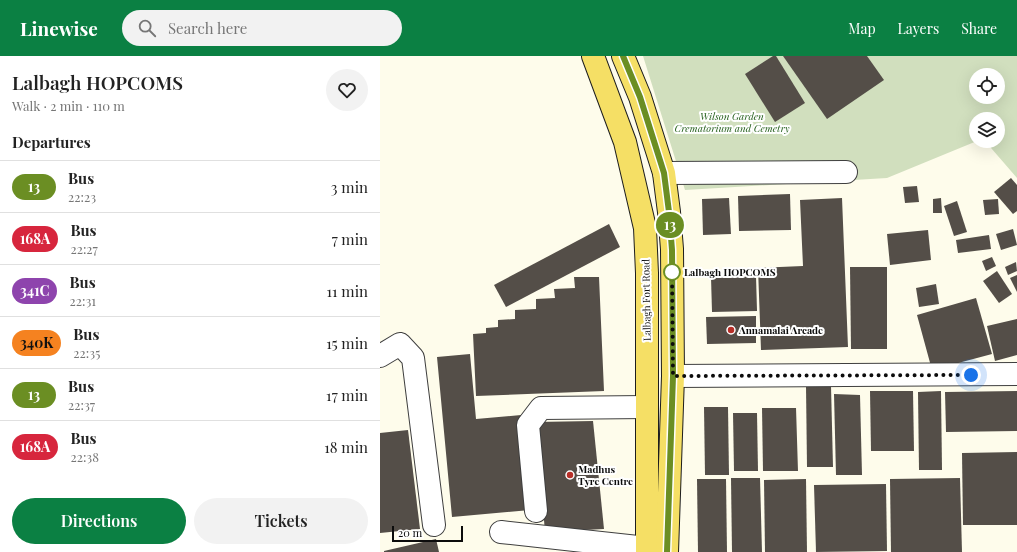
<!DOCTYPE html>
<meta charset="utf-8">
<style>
:root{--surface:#fff;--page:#f2f2f2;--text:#222;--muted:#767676;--line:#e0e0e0;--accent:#0b8043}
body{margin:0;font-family:"Playfair Display",serif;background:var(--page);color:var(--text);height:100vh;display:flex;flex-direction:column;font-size:15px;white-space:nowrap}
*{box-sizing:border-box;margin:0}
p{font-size:13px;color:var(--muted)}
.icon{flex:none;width:22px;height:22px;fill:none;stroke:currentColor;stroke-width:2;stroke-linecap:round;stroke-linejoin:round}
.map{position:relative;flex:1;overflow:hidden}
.panel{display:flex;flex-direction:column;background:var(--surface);width:380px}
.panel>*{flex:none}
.badge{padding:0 8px;border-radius:13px;font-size:14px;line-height:26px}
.tools{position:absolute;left:589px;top:12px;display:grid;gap:8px}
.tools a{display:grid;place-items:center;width:36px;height:36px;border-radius:50%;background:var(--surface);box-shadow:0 4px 16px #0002;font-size:20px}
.scale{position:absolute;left:12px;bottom:10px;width:71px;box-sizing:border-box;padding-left:4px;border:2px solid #0c0c0c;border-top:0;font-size:11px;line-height:14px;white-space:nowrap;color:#0c0c0c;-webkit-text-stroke:3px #fff;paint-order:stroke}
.you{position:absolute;width:20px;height:20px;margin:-10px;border:3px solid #fff;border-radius:50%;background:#1a73e8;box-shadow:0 0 0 6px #1a73e833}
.map>.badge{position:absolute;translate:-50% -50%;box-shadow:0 0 0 2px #fff}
h2{padding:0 12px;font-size:15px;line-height:36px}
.round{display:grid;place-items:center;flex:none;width:42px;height:42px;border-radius:21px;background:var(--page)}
.head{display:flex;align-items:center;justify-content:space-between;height:68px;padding:0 12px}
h1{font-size:19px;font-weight:600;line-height:30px}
.action{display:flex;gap:8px;margin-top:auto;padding:8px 12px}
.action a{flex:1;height:46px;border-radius:24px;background:var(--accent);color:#fff;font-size:16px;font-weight:600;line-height:46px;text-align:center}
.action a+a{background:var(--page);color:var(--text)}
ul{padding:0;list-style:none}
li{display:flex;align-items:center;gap:12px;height:52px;padding:0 12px;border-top:1px solid var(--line)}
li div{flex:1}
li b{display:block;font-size:15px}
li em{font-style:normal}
li .badge{min-width:44px;font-weight:700;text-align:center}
header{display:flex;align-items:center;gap:24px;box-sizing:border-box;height:56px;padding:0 20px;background:var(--accent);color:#fff}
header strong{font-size:19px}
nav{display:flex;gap:22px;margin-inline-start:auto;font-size:14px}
.search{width:280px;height:36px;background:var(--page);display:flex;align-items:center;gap:10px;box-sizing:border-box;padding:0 14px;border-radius:22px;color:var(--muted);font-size:15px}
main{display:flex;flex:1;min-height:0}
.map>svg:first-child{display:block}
</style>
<header>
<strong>Linewise</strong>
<div class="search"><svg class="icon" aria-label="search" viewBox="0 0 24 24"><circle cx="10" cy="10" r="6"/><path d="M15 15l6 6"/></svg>Search here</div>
<nav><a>Map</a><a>Layers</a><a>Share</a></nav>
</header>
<main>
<section class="panel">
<div class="head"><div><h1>Lalbagh HOPCOMS</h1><p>Walk · 2 min · 110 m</p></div><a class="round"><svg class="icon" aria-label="heart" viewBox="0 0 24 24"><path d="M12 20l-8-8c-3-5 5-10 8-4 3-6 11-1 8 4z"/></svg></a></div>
<h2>Departures</h2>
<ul>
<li><span class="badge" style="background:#6b8e23;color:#fff">13</span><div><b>Bus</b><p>22:23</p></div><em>3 min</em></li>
<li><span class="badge" style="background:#d7263d;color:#fff">168A</span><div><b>Bus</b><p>22:27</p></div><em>7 min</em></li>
<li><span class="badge" style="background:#8e44ad;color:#fff">341C</span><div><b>Bus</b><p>22:31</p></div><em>11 min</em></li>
<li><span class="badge" style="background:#f58220;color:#111">340K</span><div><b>Bus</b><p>22:35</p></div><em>15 min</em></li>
<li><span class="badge" style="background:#6b8e23;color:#fff">13</span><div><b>Bus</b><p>22:37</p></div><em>17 min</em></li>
<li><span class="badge" style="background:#d7263d;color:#fff">168A</span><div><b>Bus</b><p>22:38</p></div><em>18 min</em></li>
</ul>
<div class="action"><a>Directions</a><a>Tickets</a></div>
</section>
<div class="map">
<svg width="637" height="496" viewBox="0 0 637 496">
<rect width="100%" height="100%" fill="#fefceb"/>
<!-- cemetery -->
<path fill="#d1dfbe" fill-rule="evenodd" d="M263,0H637V122L605,85H618V63H596L597,85L507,122L305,134ZM596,19H618V41H596Z"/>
<!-- building -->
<g fill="#544e48">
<polygon points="393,0 396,0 425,47 395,66 365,18"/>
<polygon points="403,0 487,0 504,24 447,63"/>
<polygon points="631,122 637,129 637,155 633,158 614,136"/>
<polygon points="537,130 539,146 525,147 523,131"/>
<polygon points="410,138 411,174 359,175 358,140"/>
<polygon points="349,142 351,178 323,179 322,143"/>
<polygon points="462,142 468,291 381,294 378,212 423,210 420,144"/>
<polygon points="561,142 562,157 553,157 553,143"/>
<polygon points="618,143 619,158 605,159 603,144"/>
<polygon points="577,145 587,176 574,180 564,150"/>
<polygon points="229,168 240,191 126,251 114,229"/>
<polygon points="633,173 637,189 621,194 616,178"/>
<polygon points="548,174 551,204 510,209 507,178"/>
<polygon points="609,179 611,193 578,197 576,184"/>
<polygon points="612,201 616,210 606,215 602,205"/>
<polygon points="636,206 637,215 628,219 625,211"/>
<polygon points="470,211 507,211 507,293 471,293"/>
<polygon points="617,215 632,238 619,247 603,225"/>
<polygon points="637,219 637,236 630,222"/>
<polygon points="376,220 377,255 332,256 331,221"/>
<polygon points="194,221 219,221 224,335 96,340 93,278 106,277 106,272 118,271 118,264 135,263 135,254 156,253 156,243 175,242 174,233 195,232"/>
<polygon points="556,228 559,248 539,251 536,232"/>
<polygon points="596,242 612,298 552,314 537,259"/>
<polygon points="376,260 376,287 327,288 326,261"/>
<polygon points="637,263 637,299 615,305 607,270"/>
<polygon points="90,298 96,363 141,359 150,454 72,461 57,301"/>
<polygon points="426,330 451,330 453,411 427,411"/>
<polygon points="490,335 533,335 534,395 491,395"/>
<polygon points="561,335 562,414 539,414 538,336"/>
<polygon points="637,335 637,375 566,376 565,336"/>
<polygon points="454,338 480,339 482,419 456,419"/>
<polygon points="324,351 348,351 349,419 325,419"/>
<polygon points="382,352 416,352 418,415 383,415"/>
<polygon points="353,357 377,357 378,415 354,415"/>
<polygon points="213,365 224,473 165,476 156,366"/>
<polygon points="28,374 40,473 0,477 0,377"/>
<polygon points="637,396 637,469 583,469 582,397"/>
<polygon points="351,422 380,422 382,496 352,496"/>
<polygon points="580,422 582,496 511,496 510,423"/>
<polygon points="317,423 346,423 347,496 318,496"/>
<polygon points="426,423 427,496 385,496 384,424"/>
<polygon points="506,428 507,495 436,496 434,429"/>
<polygon points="56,483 59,496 4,496 4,495"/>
</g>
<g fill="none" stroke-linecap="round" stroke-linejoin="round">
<!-- minor casing -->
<g stroke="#3f3f3f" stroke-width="24">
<g id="minor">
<polyline points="284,117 466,116"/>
<polyline points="0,300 20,288 33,302 54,469"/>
<polyline points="293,320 637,318"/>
<polyline points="156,455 148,369 161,352 267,351"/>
<polyline points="121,476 267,492"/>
</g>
</g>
<!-- major casing -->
<g stroke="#1d1d1d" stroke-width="24">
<g id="major">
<polyline points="213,0 245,86 265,172 267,217 267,496"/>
<polyline points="243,0 260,41 284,117 289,156 292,193 293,320 287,496"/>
</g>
</g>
<!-- minor -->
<use href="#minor" stroke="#fff" stroke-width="22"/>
<!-- major -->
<use href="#major" stroke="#f5df65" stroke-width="22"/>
</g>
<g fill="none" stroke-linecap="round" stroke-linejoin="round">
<!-- line casing -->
<g stroke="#fff" stroke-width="9">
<polyline id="line" points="243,0 260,41 284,117 289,156 292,194 293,320 287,496"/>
</g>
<!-- line -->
<use href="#line" stroke="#6b8e23" stroke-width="6"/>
<!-- walk -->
<polyline stroke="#0c0c0c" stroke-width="4" stroke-dasharray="0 7.2" points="292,216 293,320 591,319"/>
</g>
<!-- markers -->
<circle fill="#fff" stroke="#6b8e23" stroke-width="2" cx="292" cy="216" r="8"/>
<g fill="#b72f28" stroke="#fff" stroke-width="1.5">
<circle cx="351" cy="274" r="4"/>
<circle cx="190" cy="419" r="4"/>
</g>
<g text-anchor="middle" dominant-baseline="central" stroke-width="4" stroke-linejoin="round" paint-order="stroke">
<!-- park labels -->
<g font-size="10" font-style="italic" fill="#26611e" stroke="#fff">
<text x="352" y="60">Wilson Garden<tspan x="352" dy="12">Crematorium and Cemetry</tspan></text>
</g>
<!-- stop labels -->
<g font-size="10" font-weight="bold" fill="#0c0c0c" stroke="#fff" text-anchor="start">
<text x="304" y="216">Lalbagh HOPCOMS</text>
</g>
<!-- street labels -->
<g font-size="10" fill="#0c0c0c" stroke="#fff">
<text transform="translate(266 244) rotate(-91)">Lalbagh Fort Road</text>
</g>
<!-- poi labels -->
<g font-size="10" font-weight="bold" fill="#0c0c0c" stroke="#fff" text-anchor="start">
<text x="359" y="274">Annamalai Arcade</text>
<text x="198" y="413">Madhus<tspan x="198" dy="12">Tyre Centre</tspan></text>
</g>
</g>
</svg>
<div class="tools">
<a><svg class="icon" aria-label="locate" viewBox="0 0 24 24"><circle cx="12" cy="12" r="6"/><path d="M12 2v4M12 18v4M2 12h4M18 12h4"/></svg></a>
<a><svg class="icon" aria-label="layers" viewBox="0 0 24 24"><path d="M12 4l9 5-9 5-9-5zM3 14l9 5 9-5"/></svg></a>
</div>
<div class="scale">20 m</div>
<div class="you" style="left:591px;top:319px"></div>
<b class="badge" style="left:290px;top:169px;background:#6b8e23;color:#fff">13</b>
</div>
</main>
